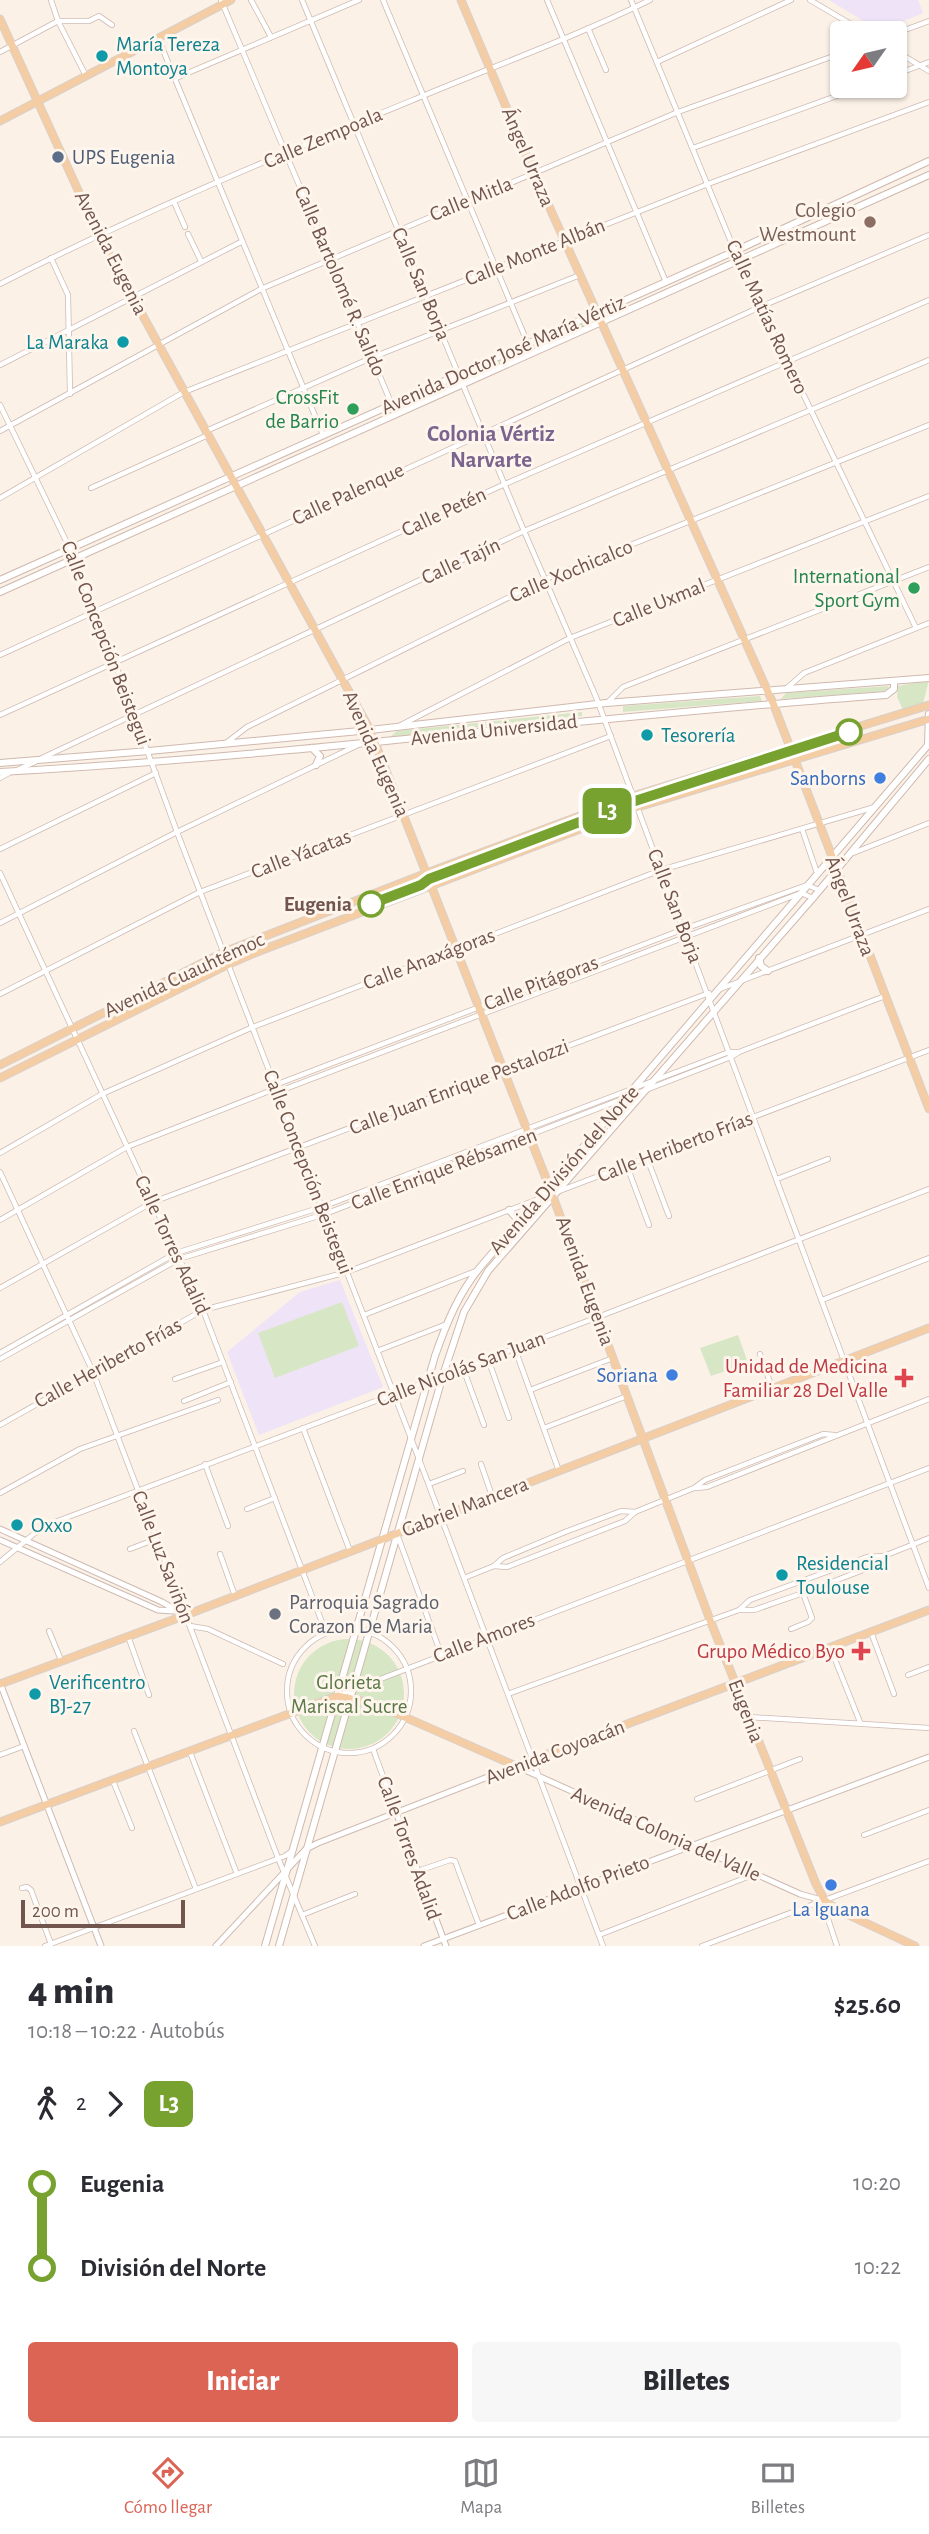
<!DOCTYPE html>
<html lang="es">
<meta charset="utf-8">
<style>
:root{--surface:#fff;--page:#f7f7f7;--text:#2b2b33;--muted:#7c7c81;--line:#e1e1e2;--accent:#db6455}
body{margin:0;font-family:"Alegreya Sans",sans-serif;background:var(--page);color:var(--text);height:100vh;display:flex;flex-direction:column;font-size:26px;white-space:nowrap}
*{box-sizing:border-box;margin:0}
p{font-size:23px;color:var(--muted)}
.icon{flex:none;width:38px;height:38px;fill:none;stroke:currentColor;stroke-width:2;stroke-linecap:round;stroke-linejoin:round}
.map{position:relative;height:1946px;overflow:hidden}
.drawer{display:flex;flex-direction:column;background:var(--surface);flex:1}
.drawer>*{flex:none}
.badge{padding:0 14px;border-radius:10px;font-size:24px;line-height:46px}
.needle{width:46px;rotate:236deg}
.controls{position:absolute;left:830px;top:21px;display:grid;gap:14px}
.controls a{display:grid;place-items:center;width:77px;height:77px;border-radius:7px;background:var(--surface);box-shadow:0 2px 5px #0004;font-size:35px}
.scale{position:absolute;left:21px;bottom:18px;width:164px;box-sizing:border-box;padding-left:7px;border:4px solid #72564d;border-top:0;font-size:19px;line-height:24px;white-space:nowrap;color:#72564d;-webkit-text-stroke:5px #fef5ed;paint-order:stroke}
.map>.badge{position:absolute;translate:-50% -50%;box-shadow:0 0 0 4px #fff}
.legs{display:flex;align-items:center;gap:10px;height:77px;padding:0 28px;font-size:23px}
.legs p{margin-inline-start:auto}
.head{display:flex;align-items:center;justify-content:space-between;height:119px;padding:0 28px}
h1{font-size:38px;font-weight:800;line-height:52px}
.primary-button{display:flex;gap:14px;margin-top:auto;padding:14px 28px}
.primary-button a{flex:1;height:80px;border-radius:7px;background:var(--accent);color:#fff;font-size:28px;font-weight:800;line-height:80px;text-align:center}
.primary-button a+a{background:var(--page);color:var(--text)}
ul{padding:0 28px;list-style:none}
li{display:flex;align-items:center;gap:24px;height:84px;font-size:26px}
li i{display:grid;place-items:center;width:10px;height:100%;margin:0 9px;background:currentColor}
li i::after{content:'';width:18px;height:18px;margin:-9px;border:5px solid;border-radius:50%;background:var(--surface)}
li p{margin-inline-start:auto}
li:first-child i{background:linear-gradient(#0000 50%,currentColor 0)}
li:last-child i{background:linear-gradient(currentColor 50%,#0000 0)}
.dock{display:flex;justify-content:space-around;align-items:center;height:98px;border-top:2px solid var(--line);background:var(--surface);font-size:19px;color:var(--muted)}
.dock a{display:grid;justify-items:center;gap:4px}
.dock .current{color:var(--accent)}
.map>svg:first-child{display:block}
</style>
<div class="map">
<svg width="929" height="1946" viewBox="0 0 929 1946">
<rect width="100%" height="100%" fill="#fbf1e7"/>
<!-- education -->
<g fill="#eee3f7">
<polygon points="829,0 918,0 923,13 880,31"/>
<polygon points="340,1280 383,1387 259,1435 227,1352 300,1292"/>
</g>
<!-- green -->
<g fill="#d7e7c6">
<polygon points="591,316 595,323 470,379 467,372"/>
<polygon points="929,680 923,704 903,710 897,697 898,686"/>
<polygon points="889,686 887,691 781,699 786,693"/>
<polygon points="760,696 762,701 623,712 623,706"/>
<polygon points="582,712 582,716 390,737 397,731"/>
<polygon points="342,1302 359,1346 275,1378 258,1333"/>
<polygon points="738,1335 748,1363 711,1376 700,1348"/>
<circle cx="349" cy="1694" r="55"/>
</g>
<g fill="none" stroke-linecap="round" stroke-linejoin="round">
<!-- minor casing -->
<g stroke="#cebab1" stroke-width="6">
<g id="minor">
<polyline points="51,0 58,21 86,76"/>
<polyline points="221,0 392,405"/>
<polyline points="251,0 271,37"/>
<polyline points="302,0 524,531 596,697 929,1588"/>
<polyline points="383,0 528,344"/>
<polyline points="547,0 666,282"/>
<polyline points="631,0 739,261 916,628"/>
<polyline points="810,0 866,33"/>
<polyline points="588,28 606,70"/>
<polyline points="894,34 929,21"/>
<polyline points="158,38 323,435"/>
<polyline points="894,50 929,71"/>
<polyline points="0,52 58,21 89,21 99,16 112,25"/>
<polyline points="657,62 791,0"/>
<polyline points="894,75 929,62"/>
<polyline points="176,78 359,0"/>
<polyline points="693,148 864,86"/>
<polyline points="174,202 185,227"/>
<polyline points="188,234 201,261"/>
<polyline points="51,258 68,295 70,394"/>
<path d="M0,284C138,213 282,154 425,95C500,64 577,36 650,0"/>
<polyline points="0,365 241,242"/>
<polyline points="0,405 70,549 115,663 177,832 419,1459 603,1946"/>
<polyline points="0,431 261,289 678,112 842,53"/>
<polyline points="206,431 371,358 580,275"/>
<polyline points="91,488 208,435"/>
<polyline points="0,498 184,392 708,184 929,102"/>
<polyline points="0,655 760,307 929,235"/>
<polyline points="787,688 804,673 929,623"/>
<polyline points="607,703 623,687 929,567"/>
<polyline points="0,715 505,484 929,300"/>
<polyline points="401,725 570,638 929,496"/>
<polyline points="226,743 247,727 546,579 929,425"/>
<polyline points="42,758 524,531 929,360"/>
<polyline points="17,770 35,762"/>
<polyline points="0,778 9,773"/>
<polyline points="802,829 817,873"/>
<polyline points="0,849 156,773"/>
<polyline points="853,853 929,823"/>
<polyline points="0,873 203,1310 323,1625"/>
<polyline points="0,923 177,832 360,744 370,730"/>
<polyline points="720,989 929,909"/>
<polyline points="0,994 200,892 611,736"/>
<polyline points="268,1092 277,1092 801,893 813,898"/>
<polyline points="0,1153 102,1094 253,1027 661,870 875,807"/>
<polyline points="647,1158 669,1216"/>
<polyline points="627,1166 649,1225"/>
<polyline points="0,1172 93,1372 278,1858 315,1946"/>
<polyline points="777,1179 828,1159"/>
<polyline points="0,1220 127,1147 267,1092 275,1085 684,929 807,885 819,890"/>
<polyline points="0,1288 153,1202 709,993"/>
<polyline points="822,1300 929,1258"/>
<polyline points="364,1315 476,1271"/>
<polyline points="515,1349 559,1471"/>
<polyline points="377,1351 447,1324"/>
<polyline points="0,1353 176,1253 322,1207 729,1052 739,1052"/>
<polyline points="760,1354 772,1388"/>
<polyline points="0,1359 179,1259 325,1214 731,1057 739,1052 885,996"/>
<polyline points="488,1359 509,1418"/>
<polyline points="463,1368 484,1425"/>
<polyline points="175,1379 223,1362"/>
<polyline points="530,1390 613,1358"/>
<polyline points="184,1401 231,1382"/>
<polyline points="0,1425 203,1310 347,1272 929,1050"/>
<polyline points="303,1428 350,1551"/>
<polyline points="544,1428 627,1396"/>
<polyline points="205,1464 228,1526"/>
<polyline points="481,1464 492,1496"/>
<polyline points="429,1484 463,1471"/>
<polyline points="695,1488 707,1487 929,1399"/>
<polyline points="0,1493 80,1449 218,1400"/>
<polyline points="247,1509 275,1498"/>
<polyline points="397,1534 441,1654"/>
<polyline points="130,1549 156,1539"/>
<polyline points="220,1554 235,1596"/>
<polyline points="0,1562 35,1533 55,1522 598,1317 929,1189"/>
<polyline points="494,1566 507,1567 625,1521 635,1512 694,1488 705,1480 823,1434 834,1435"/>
<polyline points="464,1578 494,1566 503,1558 565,1532 621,1511 635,1512"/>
<polyline points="739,1610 754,1610 803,1593 871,1567 883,1556"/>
<polyline points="190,1626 208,1629 283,1664"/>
<circle cx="349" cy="1691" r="62"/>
<polyline points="791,1629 808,1622 812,1618 803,1593"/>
<polyline points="49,1631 61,1660"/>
<polyline points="871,1632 894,1694"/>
<polyline points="128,1636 149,1695"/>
<polyline points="830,1647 860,1722"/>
<polyline points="908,1675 929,1667"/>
<polyline points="508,1694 739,1610 750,1600 867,1557 884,1556 929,1538"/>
<polyline points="339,1695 929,1468"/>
<polyline points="748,1717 929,1728"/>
<polyline points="134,1731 196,1889"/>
<polyline points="373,1749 396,1812"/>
<polyline points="190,1752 237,1874"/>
<polyline points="0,1755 24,1746"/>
<polyline points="113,1781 132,1828"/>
<polyline points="697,1799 800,1759"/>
<polyline points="864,1835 929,1810"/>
<polyline points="418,1871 450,1860 455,1861 479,1925"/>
<polyline points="22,1888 27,1887 31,1890 51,1944"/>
<polyline points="825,1902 827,1916 837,1946"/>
<polyline points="302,1915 355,1894"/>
<polyline points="599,1935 755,1874"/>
<polyline points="45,1946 285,1856 292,1851"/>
<polyline points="702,1946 929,1861"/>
</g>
</g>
<!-- tertiary casing -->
<g stroke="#cebab1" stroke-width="7">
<g id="tertiary">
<polyline points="0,1529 162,1602 184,1615"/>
<polyline points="0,1540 158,1610 174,1611"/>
<polyline points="0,1683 101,1946"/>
<polyline points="396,1812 446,1946"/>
<polyline points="216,1946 306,1849 318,1843 516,1766 800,1894 825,1901"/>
<polyline points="424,1946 929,1757"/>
</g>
</g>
<!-- secondary casing -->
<g stroke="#d0b9ae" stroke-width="8">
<g id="secondary">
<polyline points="0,580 735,251 929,161"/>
<polyline points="0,592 929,175"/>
<polyline points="928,745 929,714"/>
<polyline points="312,748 320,756 316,765"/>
<polyline points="0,763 149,751 370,730 606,703 929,678"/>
<path d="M0,772C296,756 590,716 886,695L894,689V682"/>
<polyline points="759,958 761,966 768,971"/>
<polyline points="509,1210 519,1221"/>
<path d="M265,1946L435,1356C446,1324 459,1292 482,1265L929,744"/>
<polyline points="279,1946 443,1375 464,1312 488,1271 813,898 929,759"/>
</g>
</g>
<!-- primary casing -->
<g stroke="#d8d0cd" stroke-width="9">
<g id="primary">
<polyline points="461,0 534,173 773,703 929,1109"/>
<polyline points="0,19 98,234 370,730 549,1186 710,1620 816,1884 825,1901 838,1910 915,1946"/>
<polyline points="0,121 231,0"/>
<polyline points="0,1065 224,952 427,873 633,796 929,705"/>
<polyline points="0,1078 229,964 257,952 638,807 929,719"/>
<polyline points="0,1684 186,1615 929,1328"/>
<polyline points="0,1822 337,1696 375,1704 516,1766 929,1610"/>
</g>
</g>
<!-- minor -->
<use href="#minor" stroke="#fff" stroke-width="4.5"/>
<!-- tertiary -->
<use href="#tertiary" stroke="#fff" stroke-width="5"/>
<!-- secondary -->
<use href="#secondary" stroke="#fff" stroke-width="6"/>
<!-- primary -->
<use href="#primary" stroke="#f4cda4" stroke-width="7"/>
</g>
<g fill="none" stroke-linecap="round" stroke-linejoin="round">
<!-- line-1 casing -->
<g stroke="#fff" stroke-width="16">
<polyline id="line-1" points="371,904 421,885 429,879 635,801 849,732"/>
</g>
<!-- line-1 -->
<use href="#line-1" stroke="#78a22f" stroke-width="10"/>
</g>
<!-- markers -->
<g fill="#0f9aa8" stroke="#fef5ed" stroke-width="2.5">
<circle cx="102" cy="56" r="7"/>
<circle cx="123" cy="342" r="7"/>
<circle cx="647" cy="735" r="7"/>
<circle cx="17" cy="1525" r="7"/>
<circle cx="782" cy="1575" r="7"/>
<circle cx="35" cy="1694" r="7"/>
</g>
<circle fill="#5c6f8a" stroke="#fef5ed" stroke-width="2.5" cx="58" cy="157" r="7"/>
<circle fill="#8d6e63" stroke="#fef5ed" stroke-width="2.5" cx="870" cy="222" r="7"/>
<g fill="#2e9e5b" stroke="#fef5ed" stroke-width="2.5">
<circle cx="353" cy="409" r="7"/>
<circle cx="914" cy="588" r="7"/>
</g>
<g fill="#fff" stroke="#78a22f" stroke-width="3.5">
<circle cx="849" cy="732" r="12"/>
<circle cx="371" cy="904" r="12"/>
</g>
<g fill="#3f7fe0" stroke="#fef5ed" stroke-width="2.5">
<circle cx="880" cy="778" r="7"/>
<circle cx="672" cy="1375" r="7"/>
<circle cx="831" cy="1885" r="7"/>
</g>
<g fill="#e0444e" stroke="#fef5ed" stroke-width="2.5">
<path d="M900.5 1367.5h7v7h7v7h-7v7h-7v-7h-7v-7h7z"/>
<path d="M857.5 1640.5h7v7h7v7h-7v7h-7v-7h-7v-7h7z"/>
</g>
<circle fill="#6b7280" stroke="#fef5ed" stroke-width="2.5" cx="275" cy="1614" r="7"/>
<g text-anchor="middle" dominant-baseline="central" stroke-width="6" stroke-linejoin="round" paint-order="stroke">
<!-- culture labels -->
<g font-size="21" fill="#0d838f" stroke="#fef5ed" text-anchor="start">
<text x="116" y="44">María Tereza<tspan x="116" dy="24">Montoya</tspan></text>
<text x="109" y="342" text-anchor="end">La Maraka</text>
<text x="661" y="735">Tesorería</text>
<text x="31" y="1525">Oxxo</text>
<text x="796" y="1563">Residencial<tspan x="796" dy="24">Toulouse</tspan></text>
<text x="49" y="1682">Verificentro<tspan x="49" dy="24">BJ-27</tspan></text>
</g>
<!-- street labels -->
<g font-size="21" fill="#72564d" stroke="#fef5ed">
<text transform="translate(323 138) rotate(-23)">Calle Zempoala</text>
<text transform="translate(528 157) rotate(67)">Ángel Urraza</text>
<text transform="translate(471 199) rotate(-22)">Calle Mitla</text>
<text transform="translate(535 252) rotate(-22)">Calle Monte Albán</text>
<text transform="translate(111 253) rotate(63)">Avenida Eugenia</text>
<text transform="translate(340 281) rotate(67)">Calle Bartolomé R. Salido</text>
<text transform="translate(421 284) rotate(67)">Calle San Borja</text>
<text transform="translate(767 317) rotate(65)">Calle Matías Romero</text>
<text transform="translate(503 355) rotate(-24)">Avenida Doctor José María Vértiz</text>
<text transform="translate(348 494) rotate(-25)">Calle Palenque</text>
<text transform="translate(444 512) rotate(-25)">Calle Petén</text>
<text transform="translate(461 561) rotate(-25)">Calle Tajín</text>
<text transform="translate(571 571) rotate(-23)">Calle Xochicalco</text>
<text transform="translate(659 603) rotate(-22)">Calle Uxmal</text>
<text transform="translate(106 643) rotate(69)">Calle Concepción Beistegui</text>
<text transform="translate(494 730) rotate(-6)">Avenida Universidad</text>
<text transform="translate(376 754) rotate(66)">Avenida Eugenia</text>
<text transform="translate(301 854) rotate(-21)">Calle Yácatas</text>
<text transform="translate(675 906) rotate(69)">Calle San Borja</text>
<text transform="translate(850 906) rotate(69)">Ángel Urraza</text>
<text transform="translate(429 959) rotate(-21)">Calle Anaxágoras</text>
<text transform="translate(184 975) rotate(-25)">Avenida Cuauhtémoc</text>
<text transform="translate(541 983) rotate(-21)">Calle Pitágoras</text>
<text transform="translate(459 1087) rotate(-21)">Calle Juan Enrique Pestalozzi</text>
<text transform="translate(675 1147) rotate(-21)">Calle Heriberto Frías</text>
<text transform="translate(444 1169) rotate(-21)">Calle Enrique Rébsamen</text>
<text transform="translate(564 1170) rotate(-49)">Avenida División del Norte</text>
<text transform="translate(308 1172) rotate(69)">Calle Concepción Beistegui</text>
<text transform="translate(172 1245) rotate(65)">Calle Torres Adalid</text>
<text transform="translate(585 1281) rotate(70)">Avenida Eugenia</text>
<text transform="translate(108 1363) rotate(-29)">Calle Heriberto Frías</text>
<text transform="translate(461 1369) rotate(-21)">Calle Nicolás San Juan</text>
<text transform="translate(465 1507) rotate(-21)">Gabriel Mancera</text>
<text transform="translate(163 1557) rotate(69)">Calle Luz Saviñón</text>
<text transform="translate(484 1638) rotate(-21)">Calle Amores</text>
<text transform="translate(746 1711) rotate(69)">Eugenia</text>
<text transform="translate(555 1752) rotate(-21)">Avenida Coyoacán</text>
<text transform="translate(666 1834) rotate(24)">Avenida Colonia del Valle</text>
<text transform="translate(409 1848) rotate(70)">Calle Torres Adalid</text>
<text transform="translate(578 1888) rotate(-21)">Calle Adolfo Prieto</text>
</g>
<!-- service labels -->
<g font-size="21" fill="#4e5e75" stroke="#fef5ed" text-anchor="start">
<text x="72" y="157">UPS Eugenia</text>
</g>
<!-- education labels -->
<g font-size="21" fill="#785e54" stroke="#fef5ed" text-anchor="end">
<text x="856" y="210">Colegio<tspan x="856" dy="24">Westmount</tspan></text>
</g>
<!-- leisure labels -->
<g font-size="21" fill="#27864d" stroke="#fef5ed" text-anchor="end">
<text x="339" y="397">CrossFit<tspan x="339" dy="24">de Barrio</tspan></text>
<text x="900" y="576">International<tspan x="900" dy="24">Sport Gym</tspan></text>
</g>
<!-- shop labels -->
<g font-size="21" fill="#366cbe" stroke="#fef5ed" text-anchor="end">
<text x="866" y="778">Sanborns</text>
<text x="658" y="1375">Soriana</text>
<text x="831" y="1909" text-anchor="middle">La Iguana</text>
</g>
<!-- stop labels -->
<g font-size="21" font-weight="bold" fill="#72564d" stroke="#fef5ed" text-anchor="end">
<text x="352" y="904">Eugenia</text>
</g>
<!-- health labels -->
<g font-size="21" fill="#be3a42" stroke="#fef5ed" text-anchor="end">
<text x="888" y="1366">Unidad de Medicina<tspan x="888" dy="24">Familiar 28 Del Valle</tspan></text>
<text x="845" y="1651">Grupo Médico Byo</text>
</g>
<!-- worship labels -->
<g font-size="21" fill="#5b616d" stroke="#fef5ed" text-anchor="start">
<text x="289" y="1602">Parroquia Sagrado<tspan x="289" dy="24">Corazon De Maria</tspan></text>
</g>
<!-- park labels -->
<g font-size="21" fill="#5a7846" stroke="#fef5ed">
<text x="349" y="1682">Glorieta<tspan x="349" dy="24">Mariscal Sucre</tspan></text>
</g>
<!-- neighbourhood labels -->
<g font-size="23" font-weight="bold" fill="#7b658e" stroke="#fef5ed">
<text x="491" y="434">Colonia Vértiz<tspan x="491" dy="26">Narvarte</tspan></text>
</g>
</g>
</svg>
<div class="controls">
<a><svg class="needle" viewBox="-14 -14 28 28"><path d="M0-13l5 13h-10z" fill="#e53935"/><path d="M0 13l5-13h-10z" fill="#7c7c81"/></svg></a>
</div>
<div class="scale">200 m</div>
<b class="badge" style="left:607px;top:811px;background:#78a22f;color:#fff">L3</b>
</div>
<section class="drawer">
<div class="head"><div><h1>4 min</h1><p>10:18 – 10:22 · Autobús</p></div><b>$25.60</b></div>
<div class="legs"><svg class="icon" aria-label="walk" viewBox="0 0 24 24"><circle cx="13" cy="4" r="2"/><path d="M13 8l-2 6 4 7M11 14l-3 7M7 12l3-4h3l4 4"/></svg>2<svg class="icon" aria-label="forward" viewBox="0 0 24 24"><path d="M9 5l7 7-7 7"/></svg><b class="badge" style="background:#78a22f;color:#fff">L3</b></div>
<ul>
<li><i style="color:#78a22f"></i><b>Eugenia</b><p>10:20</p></li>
<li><i style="color:#78a22f"></i><b>División del Norte</b><p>10:22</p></li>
</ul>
<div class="primary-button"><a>Iniciar</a><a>Billetes</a></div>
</section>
<nav class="dock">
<a class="current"><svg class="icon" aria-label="directions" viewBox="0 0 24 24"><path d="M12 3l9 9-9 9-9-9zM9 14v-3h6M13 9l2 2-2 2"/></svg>Cómo llegar</a>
<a><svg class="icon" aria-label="map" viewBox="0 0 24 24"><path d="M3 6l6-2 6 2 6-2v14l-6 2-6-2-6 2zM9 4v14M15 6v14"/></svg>Mapa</a>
<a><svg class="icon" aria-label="tickets" viewBox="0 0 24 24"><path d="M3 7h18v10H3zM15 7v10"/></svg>Billetes</a>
</nav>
